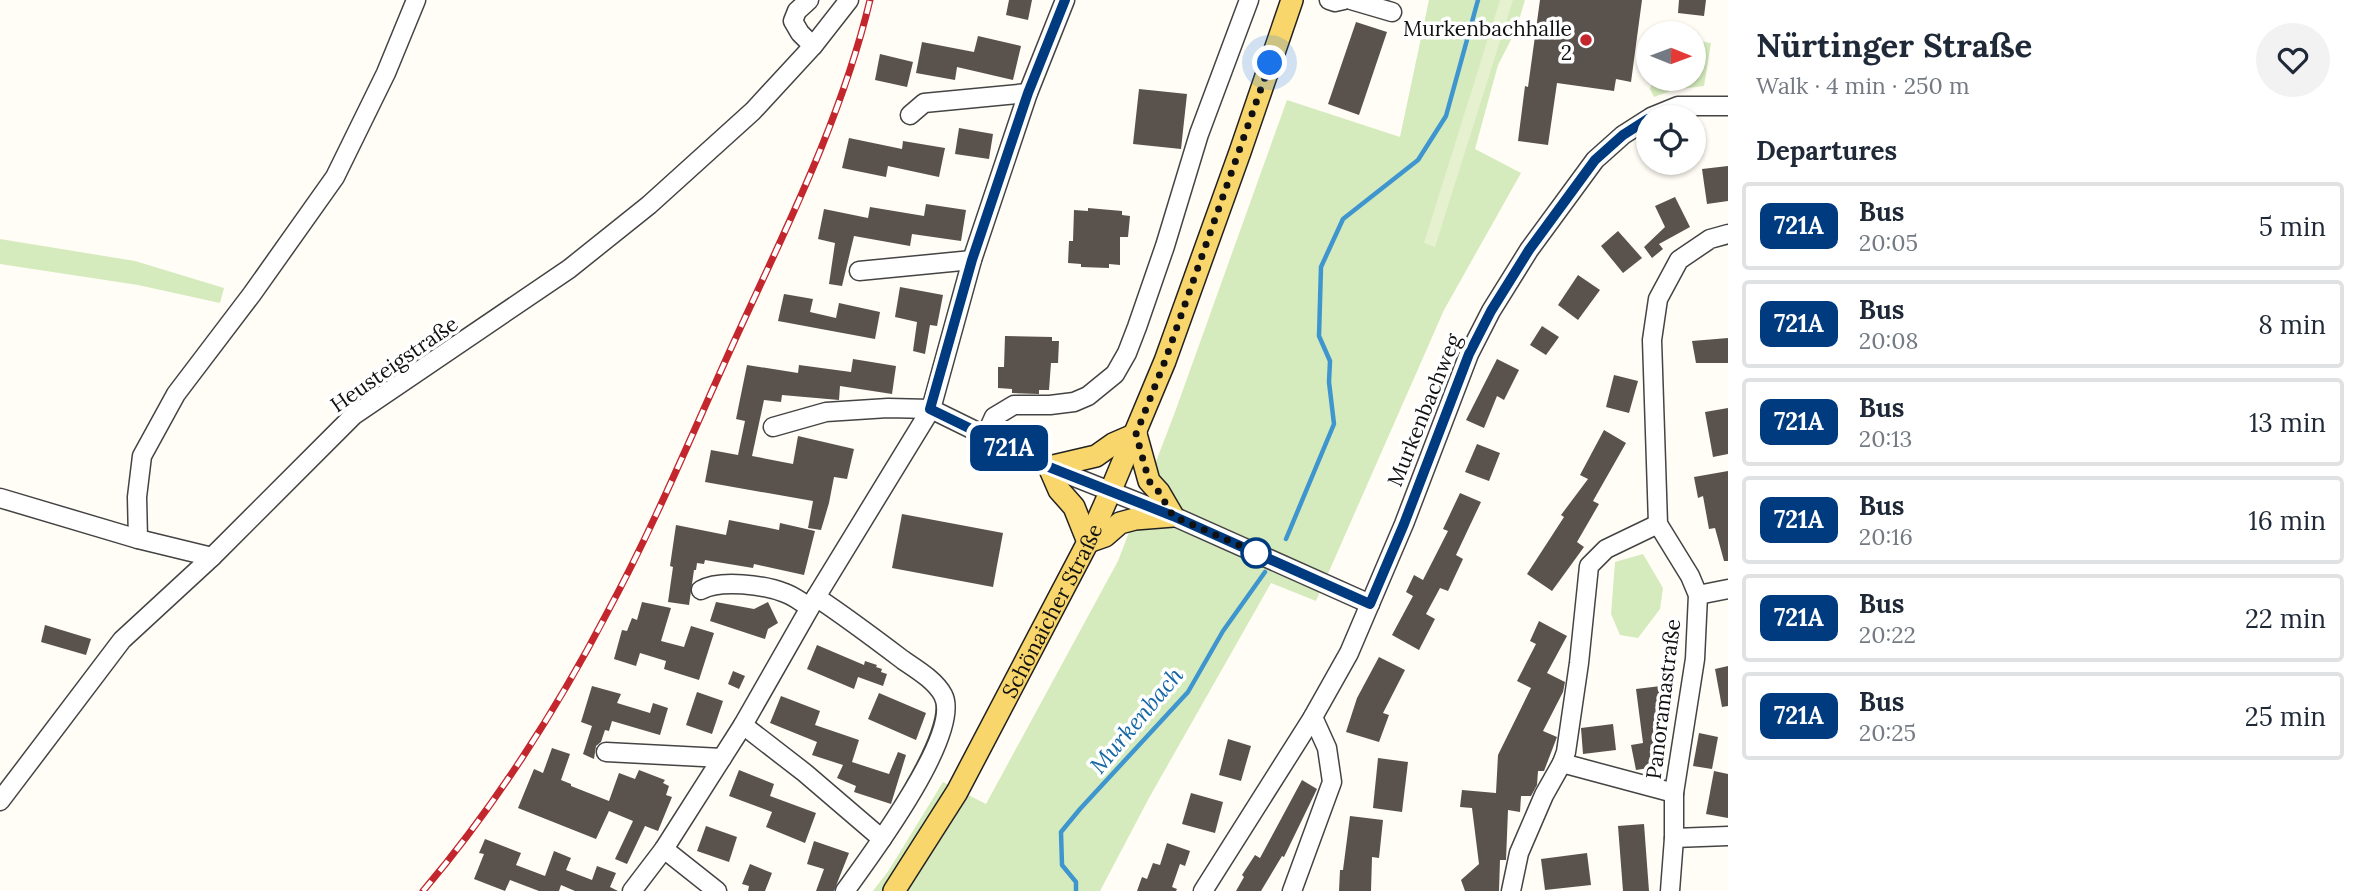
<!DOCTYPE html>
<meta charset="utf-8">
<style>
:root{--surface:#fff;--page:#f2f2f3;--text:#1f2937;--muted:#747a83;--line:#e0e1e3}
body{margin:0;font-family:Lora,serif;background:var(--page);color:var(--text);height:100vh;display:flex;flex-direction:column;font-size:26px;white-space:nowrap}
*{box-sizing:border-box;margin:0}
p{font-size:23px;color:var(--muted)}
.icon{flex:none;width:38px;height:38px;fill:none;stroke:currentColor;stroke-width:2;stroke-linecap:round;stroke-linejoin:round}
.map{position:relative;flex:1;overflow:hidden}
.panel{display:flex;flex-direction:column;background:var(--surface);width:630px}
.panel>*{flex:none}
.badge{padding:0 14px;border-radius:10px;font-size:24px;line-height:46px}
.needle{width:46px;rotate:91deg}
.buttons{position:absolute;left:1636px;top:21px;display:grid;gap:14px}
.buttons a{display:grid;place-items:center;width:70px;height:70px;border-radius:50%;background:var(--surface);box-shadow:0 2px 5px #0004;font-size:35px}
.you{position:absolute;width:35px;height:35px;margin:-18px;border:5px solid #fff;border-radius:50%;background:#1a73e8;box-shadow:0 0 0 10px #1a73e833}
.map>.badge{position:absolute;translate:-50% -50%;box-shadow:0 0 0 4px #fff}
h2{padding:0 28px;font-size:26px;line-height:63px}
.round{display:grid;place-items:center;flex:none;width:74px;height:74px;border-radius:37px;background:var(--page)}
.summary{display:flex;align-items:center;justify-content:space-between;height:119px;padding:0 28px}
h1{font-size:33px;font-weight:800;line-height:52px}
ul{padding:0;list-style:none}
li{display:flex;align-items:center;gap:21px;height:88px;margin:0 14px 10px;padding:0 14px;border:4px solid var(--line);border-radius:7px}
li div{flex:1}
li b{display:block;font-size:26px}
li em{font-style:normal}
li .badge{min-width:77px;font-weight:700;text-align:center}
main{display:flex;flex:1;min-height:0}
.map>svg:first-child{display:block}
</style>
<main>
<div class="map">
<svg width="1728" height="891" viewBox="0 0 1728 891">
<rect width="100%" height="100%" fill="#fffdf5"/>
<!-- green -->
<g fill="#d5ebbd">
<polygon points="1429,0 1525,0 1516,30 1498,65 1475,149 1521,173 1444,310 1316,601 1271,583 1149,798 1100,891 873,891 889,870 943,782 986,804 1118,561 1175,412 1287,100 1400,137"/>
<polygon points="1694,40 1711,43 1704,86 1673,90 1654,97 1650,89 1653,79 1694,79"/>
<polygon points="0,239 135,261 224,288 220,303 138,285 0,264"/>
<polygon points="1643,554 1663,588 1660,609 1638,638 1620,635 1611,614 1615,562"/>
</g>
<!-- pitch -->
<polygon fill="#e6f2cf" points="1500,0 1513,0 1435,247 1424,243"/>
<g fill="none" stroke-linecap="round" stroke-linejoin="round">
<!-- stream -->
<g stroke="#3f96cf" stroke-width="4.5">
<polyline points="1286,539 1334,424 1329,382 1330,361 1319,336 1321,267 1343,219 1418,160 1446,116 1478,0"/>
<polyline points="1076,891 1076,882 1062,865 1061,832 1080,809 1188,692 1223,631 1265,572"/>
</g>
</g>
<!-- building -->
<g fill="#5a524d">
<polygon points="1009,0 1032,0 1028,20 1006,15"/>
<polygon points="1540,0 1642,0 1631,82 1616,79 1614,91 1557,83 1548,145 1518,141 1525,86 1528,87"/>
<polygon points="1679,0 1706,0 1704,16 1678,13"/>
<polygon points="1356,22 1387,32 1359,115 1328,104"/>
<polygon points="978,36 1021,46 1013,80 957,67 955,80 916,73 922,42 974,52"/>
<polygon points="880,54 913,62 907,87 875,80"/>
<polygon points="1139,89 1187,94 1181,149 1133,144"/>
<polygon points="959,128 993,134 989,159 955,154"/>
<polygon points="849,138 902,149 903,141 945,148 939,177 888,166 886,177 842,168"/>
<polygon points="1728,166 1728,201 1707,204 1702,169"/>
<polygon points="1675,197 1690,227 1659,244 1663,249 1652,258 1644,247 1665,227 1655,206"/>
<polygon points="926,204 966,210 961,241 912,234 910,246 854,236 842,286 829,284 835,243 818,239 824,209 868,218 870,207 924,216"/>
<polygon points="1088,208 1122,211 1122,215 1130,216 1128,237 1120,237 1120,265 1109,264 1109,268 1081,267 1081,264 1068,263 1069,241 1073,241 1074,210 1088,211"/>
<polygon points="1618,231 1642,258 1623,273 1601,246"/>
<polygon points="1578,275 1600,290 1578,320 1558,305"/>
<polygon points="900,287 943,295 937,326 930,325 925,354 913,351 917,322 895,317"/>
<polygon points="784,294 813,299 810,312 836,318 839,303 880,312 875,339 778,321"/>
<polygon points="1542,326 1559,337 1546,355 1530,345"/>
<polygon points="1005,336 1052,337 1052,341 1059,341 1058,363 1051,363 1049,390 1039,390 1039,394 1012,393 1012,389 998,388 998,367 1004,367"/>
<polygon points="1728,338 1728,363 1696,363 1692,341"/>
<polygon points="853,359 896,366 892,394 840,386 839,400 782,395 781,402 764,400 752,456 793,464 798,436 854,449 847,479 834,477 829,503 821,530 808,528 813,501 705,482 711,450 738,455 745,421 736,419 747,365 798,373 799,365 851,372"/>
<polygon points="1497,359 1519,370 1504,400 1497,396 1484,428 1466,420"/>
<polygon points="1614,375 1638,381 1629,413 1606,407"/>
<polygon points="1728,408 1728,454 1713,457 1705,412"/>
<polygon points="1604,430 1626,443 1593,501 1599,504 1577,542 1584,547 1552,591 1527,574 1564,517 1561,515 1588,479 1580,475"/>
<polygon points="1477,444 1500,453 1489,481 1465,472"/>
<polygon points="1728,471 1728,561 1724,561 1715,528 1709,529 1703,496 1698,498 1694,477"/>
<polygon points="1460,493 1481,502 1456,555 1463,559 1448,591 1440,588 1426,614 1435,619 1419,650 1392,635 1413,596 1406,592 1414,575 1423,580 1448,531 1443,529"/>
<polygon points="902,514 1003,533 993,587 892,568"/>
<polygon points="729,520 779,530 780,523 815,531 804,575 754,564 753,568 705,560 704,564 697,563 696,570 694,570 689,605 668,602 673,567 670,566 676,525 726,535"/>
<polygon points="642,602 671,608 661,641 684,647 691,626 714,633 699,680 664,669 666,661 640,653 636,666 614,659 622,630 627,631 632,618 637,620"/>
<polygon points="716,602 754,609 768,602 778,623 768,629 765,639 710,621"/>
<polygon points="1539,621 1567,636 1547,673 1565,682 1563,692 1543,731 1557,737 1544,771 1538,771 1537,785 1531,796 1521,796 1520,812 1508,810 1506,860 1500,860 1499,891 1465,891 1461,880 1479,864 1472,808 1460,807 1462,790 1496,793 1498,755 1531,688 1517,681 1536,644 1530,641"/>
<polygon points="45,625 91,639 86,655 41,642"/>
<polygon points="817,645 864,665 865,661 877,665 876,667 882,669 881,672 887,674 883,686 858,677 854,689 807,669"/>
<polygon points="1379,657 1405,670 1383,713 1389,715 1379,742 1346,732 1357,698"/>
<polygon points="1728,666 1728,706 1722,707 1715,669"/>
<polygon points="733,671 745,676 739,689 728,684"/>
<polygon points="592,686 621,694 617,703 650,713 653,703 668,708 660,735 612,721 609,731 605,730 601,742 596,746 594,759 583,754 592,726 581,722"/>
<polygon points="1661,686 1666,718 1654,720 1662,766 1636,770 1631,745 1643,743 1636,689"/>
<polygon points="697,692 723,701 712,734 686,725"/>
<polygon points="879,693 926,713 916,740 868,719"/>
<polygon points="781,696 820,711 815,725 859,740 852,762 889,774 898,752 906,755 891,804 854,792 856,786 837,778 843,765 812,755 817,742 770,723"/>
<polygon points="1613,724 1616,750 1583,754 1581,728"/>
<polygon points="1699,733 1718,737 1712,769 1693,766"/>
<polygon points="1228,739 1251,746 1241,781 1219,775"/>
<polygon points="552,748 570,754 561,780 571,784 571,786 609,801 619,773 635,779 639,770 665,780 663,783 669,786 666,795 672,797 658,831 645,826 627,864 615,859 633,821 609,811 596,839 518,808 534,769 543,773"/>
<polygon points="1378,758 1408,762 1402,812 1373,808"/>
<polygon points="739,770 774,784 770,796 816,813 805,843 766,827 772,812 729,796"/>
<polygon points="1714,771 1728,774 1728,818 1706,814"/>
<polygon points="1302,780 1317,789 1284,857 1282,856 1261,891 1236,891 1244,877 1242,875 1255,855 1260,858"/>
<polygon points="1191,793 1223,802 1215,833 1182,824"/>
<polygon points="1350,816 1383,820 1379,858 1372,857 1371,891 1339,891 1340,870 1343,870"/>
<polygon points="1644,824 1649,891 1623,891 1618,826"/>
<polygon points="706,826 737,837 729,862 697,851"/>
<polygon points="485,839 521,853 516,865 545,876 554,851 571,858 566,870 592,880 597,866 616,873 610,887 618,891 575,891 561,885 559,891 539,891 510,880 505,891 474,879 484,854 479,853"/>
<polygon points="814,841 849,853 834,891 816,891 824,869 807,864"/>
<polygon points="1167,843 1190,851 1185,866 1180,864 1172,887 1177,889 1176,891 1137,891 1142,877 1147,879 1153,863 1160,865"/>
<polygon points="1587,853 1591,885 1545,890 1541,859"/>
<polygon points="750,864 772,873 765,891 748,891 749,886 742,884"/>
</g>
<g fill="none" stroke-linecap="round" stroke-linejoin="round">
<!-- minor casing -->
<g stroke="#444" stroke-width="21">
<g id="minor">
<polyline points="809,0 797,11 793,21 800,33 813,46"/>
<polyline points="1329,0 1335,2 1344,0"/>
<polyline points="1351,0 1392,12"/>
<polyline points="910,115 924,103 1028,93"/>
<polyline points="1651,117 1678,106 1728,106"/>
<polyline points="859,271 972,260"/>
<polyline points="773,427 826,412 888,408 931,409 1049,467 1173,516 1370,604"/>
<polyline points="985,437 994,417 1014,405 1050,405 1074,402 1088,396 1115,374 1127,353 1137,327 1165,246 1199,134 1249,0"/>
<polyline points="0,498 138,539 212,557"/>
<polyline points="138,539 137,497 142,456 176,394 252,294 335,177 386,73 416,0"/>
<path d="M701,590C720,579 765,585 785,593C794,596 802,603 810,607"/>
<polyline points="1698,595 1728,589"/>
<path d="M816,597C846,617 874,638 903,660C916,669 935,680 943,695C963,732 869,858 845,891"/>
<polyline points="743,725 805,773 882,839"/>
<polyline points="606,752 722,758"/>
<polyline points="1562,763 1566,752 1579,663 1589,566 1606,549 1658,524"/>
<polyline points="0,801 122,640 212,557 354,415 569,269 649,205 753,111 813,46 849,0"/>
<polyline points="1674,838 1728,836"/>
<polyline points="664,849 717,891"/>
<polyline points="632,891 664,849 743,725 816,597 931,409 972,260 1028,93 1065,0"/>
<polyline points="1203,891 1313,717 1349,653 1404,524 1469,354 1491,311 1529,250 1595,160 1623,135 1648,119"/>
<polyline points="1292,891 1332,782 1327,748 1313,717"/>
<polyline points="1511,891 1519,853 1544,795 1562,763 1674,793"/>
<polyline points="1670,891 1674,838 1674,793 1695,659 1698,595 1690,576 1658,524 1652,340 1658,299 1679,260 1710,239 1728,234"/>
</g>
</g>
<!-- major casing -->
<g stroke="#222" stroke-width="24">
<g id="major">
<polyline points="1088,542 1105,536 1120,523 1135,519 1173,516 1159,492 1149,481 1136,434"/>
<polyline points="1088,542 1074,507 1059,490 1049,467 1096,456 1113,444 1136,434"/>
<path id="s1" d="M894,891L957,792L1088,542L1111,490L1165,361L1240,152L1292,0"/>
</g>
</g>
<!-- minor -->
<use href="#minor" stroke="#fff" stroke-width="18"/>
<!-- major -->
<use href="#major" stroke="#f9d66b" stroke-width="21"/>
<!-- rail casing -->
<g stroke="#c4262e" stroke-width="7">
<path id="rail" d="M423,891C493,809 557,709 607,613C654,526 692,434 733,344C784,232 841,121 870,0"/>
</g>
<!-- rail -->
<use href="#rail" stroke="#fff" stroke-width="4.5" stroke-dasharray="13" stroke-linecap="butt"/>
</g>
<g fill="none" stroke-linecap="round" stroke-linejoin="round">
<!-- line casing -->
<g stroke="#fff" stroke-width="16">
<polyline id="line" points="1065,0 1028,93 972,260 930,409 1049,467 1173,516 1370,604 1404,524 1469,354 1491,311 1529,250 1595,160 1623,135 1648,119"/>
</g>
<!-- line -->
<use href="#line" stroke="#003b80" stroke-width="10"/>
<!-- walk -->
<polyline stroke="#111" stroke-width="7" stroke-dasharray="0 12.6" points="1256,553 1259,554 1173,516 1159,492 1149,481 1136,434 1165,361 1270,63"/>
</g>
<!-- markers -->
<circle fill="#c4262e" stroke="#fff" stroke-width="2.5" cx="1586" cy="40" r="7"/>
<circle fill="#fff" stroke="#003b80" stroke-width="3.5" cx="1256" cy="553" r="14"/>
<g text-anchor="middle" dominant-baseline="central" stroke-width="7" stroke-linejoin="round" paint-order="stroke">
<!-- poi labels -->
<g font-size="21" fill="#111" stroke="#fff" text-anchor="end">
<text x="1572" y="28">Murkenbachhalle<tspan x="1572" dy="24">2</tspan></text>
</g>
<!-- street labels -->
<g font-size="21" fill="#111" stroke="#fff">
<text transform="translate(394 364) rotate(-35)">Heusteigstraße</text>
<text transform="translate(1424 410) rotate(-68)">Murkenbachweg</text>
<text stroke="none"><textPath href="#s1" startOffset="322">Schönaicher Straße</textPath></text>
<text transform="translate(1663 699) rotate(-83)">Panoramastraße</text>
</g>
<!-- water labels -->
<g font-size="23" font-style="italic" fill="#1768a6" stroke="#fff">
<text transform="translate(1136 720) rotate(-50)">Murkenbach</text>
</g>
</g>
</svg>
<div class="buttons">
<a><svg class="needle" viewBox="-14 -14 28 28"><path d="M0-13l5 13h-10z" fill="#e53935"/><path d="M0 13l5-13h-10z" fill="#747a83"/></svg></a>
<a><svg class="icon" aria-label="locate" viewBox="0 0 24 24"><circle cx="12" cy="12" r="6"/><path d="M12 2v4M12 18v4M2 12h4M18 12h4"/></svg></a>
</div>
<div class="you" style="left:1270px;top:63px"></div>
<b class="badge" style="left:1009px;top:448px;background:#003b80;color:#fff">721A</b>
</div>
<section class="panel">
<div class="summary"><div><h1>Nürtinger Straße</h1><p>Walk · 4 min · 250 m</p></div><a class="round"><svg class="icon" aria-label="heart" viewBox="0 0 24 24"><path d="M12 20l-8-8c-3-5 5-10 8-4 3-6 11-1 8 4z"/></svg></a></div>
<h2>Departures</h2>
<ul>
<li><span class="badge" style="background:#003b80;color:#fff">721A</span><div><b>Bus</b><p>20:05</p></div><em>5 min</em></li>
<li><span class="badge" style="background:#003b80;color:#fff">721A</span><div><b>Bus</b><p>20:08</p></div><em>8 min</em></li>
<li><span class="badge" style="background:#003b80;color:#fff">721A</span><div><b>Bus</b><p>20:13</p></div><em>13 min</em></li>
<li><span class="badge" style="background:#003b80;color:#fff">721A</span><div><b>Bus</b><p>20:16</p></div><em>16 min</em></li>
<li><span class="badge" style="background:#003b80;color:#fff">721A</span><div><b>Bus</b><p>20:22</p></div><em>22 min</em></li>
<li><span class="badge" style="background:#003b80;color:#fff">721A</span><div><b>Bus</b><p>20:25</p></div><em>25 min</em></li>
</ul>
</section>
</main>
